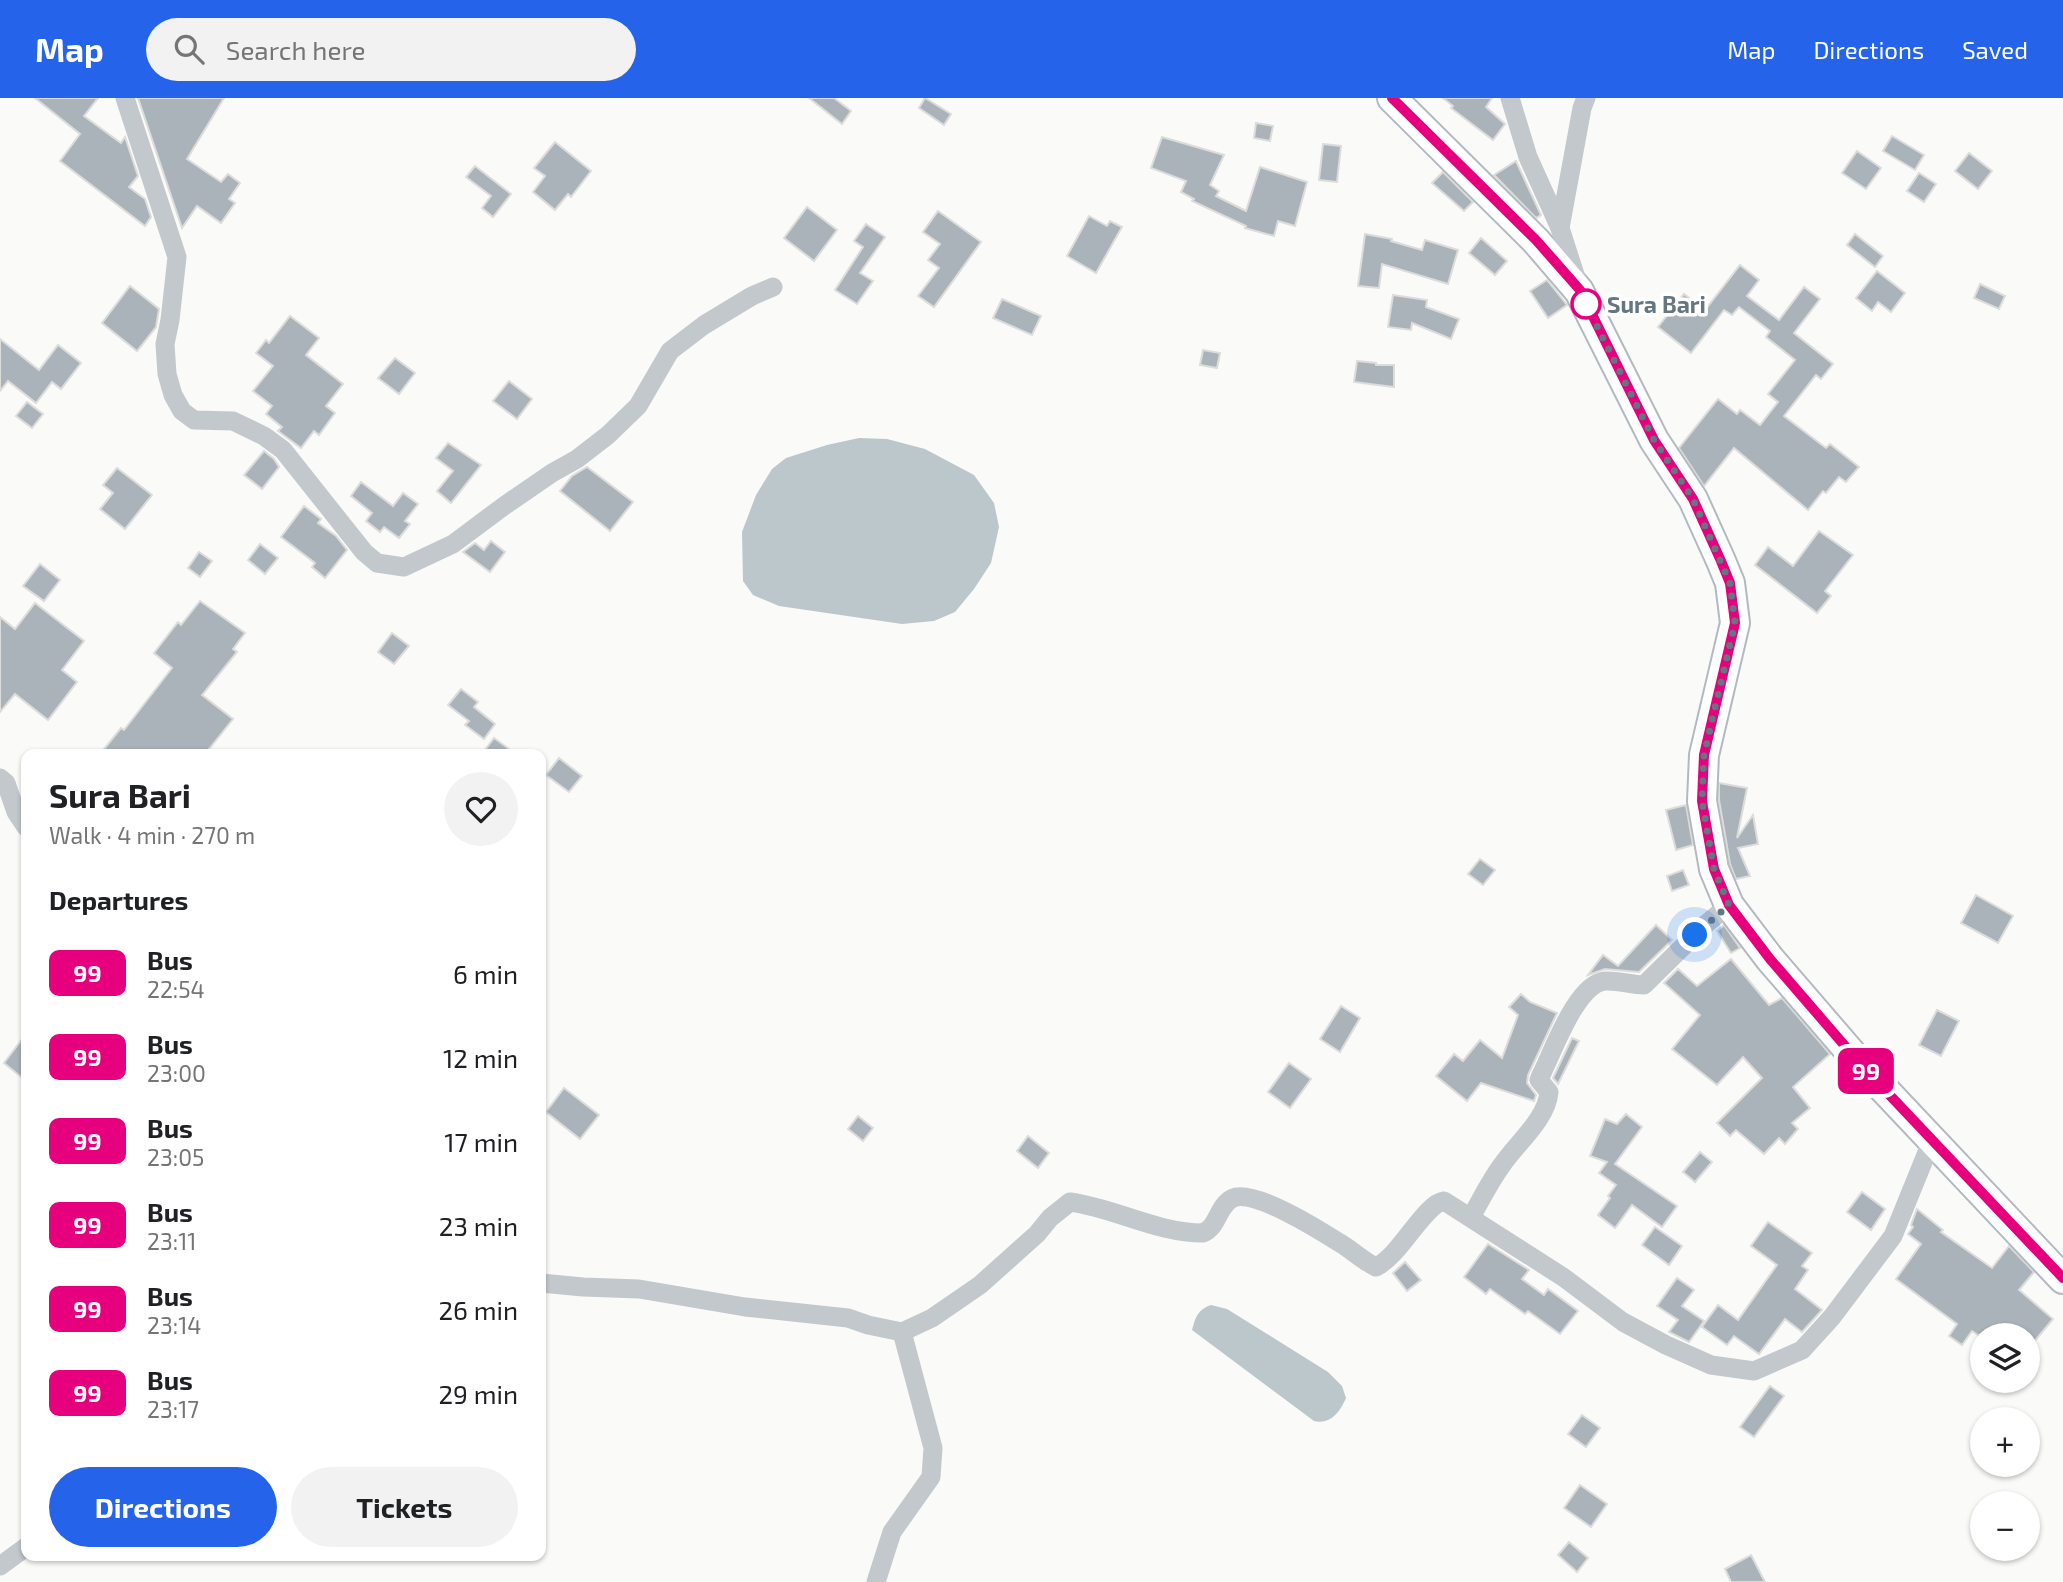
<!DOCTYPE html>
<meta charset="utf-8">
<style>
:root{--surface:#fff;--page:#f2f2f2;--text:#202124;--muted:#757577;--accent:#2563eb}
body{margin:0;font-family:"Exo 2",sans-serif;background:var(--page);color:var(--text);height:100vh;display:flex;flex-direction:column;font-size:26px;white-space:nowrap}
*{box-sizing:border-box;margin:0}
p{font-size:23px;color:var(--muted)}
.icon{flex:none;width:38px;height:38px;fill:none;stroke:currentColor;stroke-width:2;stroke-linecap:round;stroke-linejoin:round}
.map{position:relative;flex:1;overflow:hidden}
.sheet{position:absolute;left:21px;top:651px;width:525px;height:812px;display:flex;flex-direction:column;background:var(--surface);border-radius:14px;box-shadow:0 2px 5px #0004}
.sheet>*{flex:none}
.badge{padding:0 14px;border-radius:10px;font-size:24px;line-height:46px}
.fabs{position:absolute;left:1970px;top:1225px;display:grid;gap:14px}
.fabs a{display:grid;place-items:center;width:70px;height:70px;border-radius:50%;background:var(--surface);box-shadow:0 2px 5px #0004;font-size:35px}
.you{position:absolute;width:35px;height:35px;margin:-18px;border:5px solid #fff;border-radius:50%;background:#1a73e8;box-shadow:0 0 0 10px #1a73e833}
.map>.badge{position:absolute;translate:-50% -50%;box-shadow:0 0 0 4px #fff}
h2{padding:0 28px;font-size:26px;line-height:63px}
.round{display:grid;place-items:center;flex:none;width:74px;height:74px;border-radius:37px;background:var(--page)}
.headline{display:flex;align-items:center;justify-content:space-between;height:119px;padding:0 28px}
h1{font-size:33px;font-weight:700;line-height:52px}
.primary-button{display:flex;gap:14px;margin-top:auto;padding:14px 28px}
.primary-button a{flex:1;height:80px;border-radius:42px;background:var(--accent);color:#fff;font-size:28px;font-weight:700;line-height:80px;text-align:center}
.primary-button a+a{background:var(--page);color:var(--text)}
ul{padding:0;list-style:none}
li{display:flex;align-items:center;gap:21px;height:84px;padding:0 28px}
li div{flex:1}
li b{display:block;font-size:26px}
li em{font-style:normal}
li .badge{min-width:77px;font-weight:700;text-align:center}
header{display:flex;align-items:center;gap:42px;box-sizing:border-box;height:98px;padding:0 35px;background:var(--accent);color:#fff}
header strong{font-size:33px}
nav{display:flex;gap:38px;margin-inline-start:auto;font-size:24px}
.search{width:490px;height:63px;background:var(--page);display:flex;align-items:center;gap:18px;box-sizing:border-box;padding:0 24px;border-radius:38px;color:var(--muted);font-size:26px}
.map>svg:first-child{display:block}
</style>
<header>
<strong>Map</strong>
<div class="search"><svg class="icon" aria-label="search" viewBox="0 0 24 24"><circle cx="10" cy="10" r="6"/><path d="M15 15l6 6"/></svg>Search here</div>
<nav><a>Map</a><a>Directions</a><a>Saved</a></nav>
</header>
<div class="map">
<svg width="2063" height="1484" viewBox="0 0 2063 1484">
<rect width="100%" height="100%" fill="#fafaf8"/>
<!-- water -->
<g fill="#bbc7cb">
<polygon points="859,340 887,341 925,351 974,377 994,405 999,429 991,465 974,491 955,514 934,523 902,526 779,508 753,497 743,483 742,434 756,397 772,371 786,360 827,347"/>
<path d="M1211,1207L1227,1211L1328,1274L1342,1288L1346,1300C1340,1314 1330,1327 1314,1323L1192,1232C1195,1220 1198,1211 1211,1207Z"/>
</g>
<!-- building -->
<g fill="#aab3b9" stroke="#dcdcda" stroke-width="2">
<polygon points="35,0 98,0 84,18 121,45 125,39 138,78 129,89 145,101 151,119 145,128 60,63 80,36"/>
<polygon points="138,0 224,0 187,61 221,84 228,76 240,85 229,101 235,105 221,125 197,108 182,130"/>
<polygon points="809,0 834,0 851,13 842,26"/>
<polygon points="925,0 951,16 944,27 919,10"/>
<polygon points="1443,0 1492,0 1486,9 1505,26 1493,42 1451,10 1453,8"/>
<polygon points="1256,25 1273,28 1270,43 1254,40"/>
<polygon points="1892,38 1924,57 1915,72 1883,53"/>
<polygon points="1162,39 1224,57 1210,87 1219,93 1216,98 1246,113 1260,69 1307,84 1295,128 1278,123 1274,138 1245,130 1246,128 1192,103 1194,101 1181,94 1186,83 1151,70"/>
<polygon points="555,44 591,73 571,99 568,96 555,112 533,94 545,78 534,70"/>
<polygon points="1323,46 1341,48 1337,84 1319,82"/>
<polygon points="1857,53 1881,70 1866,91 1842,75"/>
<polygon points="1969,55 1992,73 1978,91 1955,73"/>
<polygon points="1516,63 1541,117 1536,120 1494,77"/>
<polygon points="475,68 511,96 493,119 482,110 491,98 466,79"/>
<polygon points="1443,74 1473,104 1464,113 1432,85"/>
<polygon points="1919,75 1936,86 1924,104 1907,93"/>
<polygon points="807,109 837,132 814,163 784,140"/>
<polygon points="938,113 981,144 934,209 918,198 939,170 928,162 940,146 923,134"/>
<polygon points="1089,118 1107,128 1110,123 1122,129 1096,175 1067,158"/>
<polygon points="866,126 885,139 860,175 873,183 857,206 835,192 863,149 854,143"/>
<polygon points="1365,136 1392,141 1391,143 1422,152 1425,142 1458,152 1448,186 1382,166 1379,190 1358,188"/>
<polygon points="1855,136 1883,158 1875,169 1847,147"/>
<polygon points="1481,140 1507,163 1495,177 1469,155"/>
<polygon points="1740,167 1759,182 1747,198 1779,222 1804,189 1820,201 1794,235 1833,266 1821,281 1816,277 1784,318 1826,350 1830,346 1859,369 1846,384 1839,379 1826,395 1823,393 1808,412 1734,350 1704,388 1679,350 1718,301 1737,316 1740,312 1760,327 1778,304 1768,296 1795,262 1766,239 1770,233 1739,209 1732,217 1724,212 1691,255 1658,229 1684,196 1705,212"/>
<polygon points="1877,173 1905,195 1891,214 1878,204 1872,213 1856,200"/>
<polygon points="1547,182 1567,207 1548,220 1530,193"/>
<polygon points="1980,186 2005,198 1999,211 1974,200"/>
<polygon points="130,188 159,211 156,229 137,253 102,225"/>
<polygon points="1393,197 1427,202 1426,209 1459,221 1451,241 1412,225 1411,232 1388,229"/>
<polygon points="1002,201 1041,218 1032,237 993,220"/>
<polygon points="290,218 319,240 306,257 343,286 326,308 335,315 319,337 314,333 301,350 278,333 282,329 266,316 272,308 253,293 273,268 256,255 266,242 269,245"/>
<polygon points="0,241 39,272 58,247 81,265 61,291 52,284 36,305 8,283 0,293"/>
<polygon points="1203,252 1220,255 1217,270 1200,267"/>
<polygon points="395,260 415,275 399,296 378,280"/>
<polygon points="1357,263 1376,265 1376,267 1394,267 1394,289 1354,284"/>
<polygon points="509,283 532,301 517,321 493,303"/>
<polygon points="27,304 43,316 32,330 16,318"/>
<polygon points="448,345 481,367 451,405 437,393 453,373 436,360"/>
<polygon points="264,353 274,361 279,369 262,391 244,377"/>
<polygon points="587,369 633,404 610,433 560,393 572,378"/>
<polygon points="117,370 152,397 125,431 100,411 113,395 103,387"/>
<polygon points="361,384 393,408 403,395 418,406 405,423 410,426 399,440 384,429 380,434 366,423 372,415 351,398"/>
<polygon points="304,408 321,421 318,425 336,438 347,452 325,480 312,469 315,465 281,439"/>
<polygon points="1819,433 1853,457 1825,493 1831,498 1817,515 1755,467 1768,449 1793,468"/>
<polygon points="491,443 505,454 490,474 463,454 475,445 484,452"/>
<polygon points="260,446 278,460 265,476 248,462"/>
<polygon points="199,454 212,463 200,479 188,470"/>
<polygon points="40,466 60,482 44,503 23,488"/>
<polygon points="200,503 245,535 233,551 237,554 202,597 233,621 205,656 100,656 121,630 124,632 172,570 154,555 178,524 181,527"/>
<polygon points="35,505 84,543 62,572 77,584 48,622 15,596 0,614 0,519 15,531"/>
<polygon points="392,535 409,548 394,566 378,554"/>
<polygon points="461,591 478,604 474,609 495,626 484,641 465,627 469,623 448,607"/>
<polygon points="494,640 516,656 482,656"/>
<polygon points="559,660 582,678 569,694 546,677"/>
<polygon points="1719,685 1747,690 1737,740 1753,717 1758,746 1738,750 1750,778 1736,781 1730,766 1719,702"/>
<polygon points="1686,707 1693,747 1676,752 1666,712"/>
<polygon points="1480,761 1495,772 1483,787 1468,776"/>
<polygon points="1683,772 1689,787 1672,793 1667,778"/>
<polygon points="1976,797 2013,818 1998,845 1961,825"/>
<polygon points="1656,827 1672,842 1639,874 1605,871 1588,877 1603,857 1618,868"/>
<polygon points="1724,827 1740,850 1731,855 1717,833"/>
<polygon points="1731,861 1769,907 1782,900 1830,956 1793,989 1810,1010 1792,1025 1798,1031 1785,1046 1779,1040 1764,1056 1736,1032 1730,1038 1717,1025 1762,980 1743,959 1717,987 1672,951 1700,917 1664,885 1678,871 1697,888"/>
<polygon points="1521,896 1530,904 1557,915 1528,977 1527,985 1536,997 1534,1003 1481,985 1467,1003 1436,978 1454,956 1463,963 1480,942 1502,960 1518,917 1509,909"/>
<polygon points="1341,908 1360,920 1340,954 1320,941"/>
<polygon points="1937,912 1959,923 1941,958 1919,947"/>
<polygon points="26,936 26,983 4,965"/>
<polygon points="1572,940 1579,943 1558,986 1553,980"/>
<polygon points="1289,965 1311,981 1290,1010 1268,994"/>
<polygon points="564,990 599,1017 580,1041 546,1014"/>
<polygon points="1626,1016 1642,1029 1615,1066 1677,1108 1662,1129 1632,1107 1615,1130 1598,1117 1610,1100 1608,1098 1616,1087 1599,1075 1607,1064 1590,1058 1605,1021 1617,1026"/>
<polygon points="858,1018 873,1030 863,1043 848,1031"/>
<polygon points="1028,1038 1049,1055 1038,1070 1017,1053"/>
<polygon points="1700,1054 1712,1064 1695,1084 1683,1074"/>
<polygon points="1862,1094 1885,1111 1871,1132 1847,1114"/>
<polygon points="1917,1111 1943,1132 1941,1134 1992,1170 2009,1148 2034,1174 2019,1192 2053,1221 2033,1245 2028,1241 2028,1237 2024,1237 2013,1229 2006,1237 1978,1237 1972,1233 1962,1247 1949,1238 1957,1226 1896,1181 1921,1146 1908,1136 1913,1129 1911,1127"/>
<polygon points="1768,1124 1812,1155 1802,1168 1808,1172 1795,1191 1822,1212 1802,1234 1785,1221 1759,1256 1734,1238 1727,1247 1702,1229 1718,1207 1738,1222 1777,1167 1751,1148"/>
<polygon points="1655,1129 1682,1148 1669,1167 1642,1147"/>
<polygon points="1488,1146 1529,1172 1522,1181 1544,1197 1548,1191 1578,1213 1560,1236 1528,1213 1525,1216 1490,1191 1486,1196 1464,1179"/>
<polygon points="1405,1164 1421,1182 1407,1193 1393,1175"/>
<polygon points="1677,1180 1694,1192 1682,1208 1704,1223 1689,1244 1669,1234 1678,1222 1657,1208"/>
<polygon points="1770,1288 1784,1298 1754,1339 1740,1329"/>
<polygon points="1582,1317 1600,1330 1586,1349 1568,1336"/>
<polygon points="1580,1387 1607,1406 1591,1429 1564,1410"/>
<polygon points="1569,1444 1588,1460 1577,1474 1558,1457"/>
<polygon points="1751,1457 1765,1484 1731,1484 1725,1471"/>
</g>
<g fill="none" stroke-linecap="round" stroke-linejoin="round">
<!-- secondary casing -->
<g stroke="#b3babf" stroke-width="32">
<polyline id="secondary" points="1392,0 1536,143 1579,193 1654,342 1693,401 1721,463 1730,485 1735,525 1704,657 1702,703 1714,771 1729,807 1770,861 1864,970 2063,1181"/>
</g>
<!-- minor -->
<g stroke="#c3c8cc" stroke-width="19">
<polyline points="125,0 177,159 170,222 165,246 167,276 173,297 182,313 194,322 233,323 264,338 283,352 364,454 377,465 404,469 453,446 504,408 552,375 577,361 608,337 638,308 670,253 704,227 752,198 773,189"/>
<polyline points="1510,0 1528,59 1560,130 1578,186"/>
<polyline points="1560,130 1582,10 1586,0"/>
<polyline points="0,680 6,685 16,714 26,729"/>
<path d="M1471,1119C1481,1102 1490,1083 1502,1067C1516,1046 1547,1021 1549,994L1539,982L1541,977C1553,954 1576,886 1605,883C1618,882 1631,887 1644,887L1706,826L1729,807"/>
<path d="M541,1185L583,1189L639,1191L745,1209L848,1220L868,1227L902,1234L932,1220L980,1187L1037,1136L1050,1120L1070,1104C1115,1110 1157,1135 1203,1135C1219,1128 1217,1108 1233,1100C1253,1090 1321,1133 1340,1145C1352,1152 1363,1163 1376,1169C1401,1157 1424,1106 1444,1103L1563,1179L1623,1224L1666,1247L1711,1267L1754,1273L1802,1252L1832,1219L1893,1138L1932,1042"/>
<polyline points="0,1468 26,1449"/>
<polyline points="876,1484 892,1434 931,1379 933,1350 902,1234"/>
</g>
<!-- secondary -->
<use href="#secondary" stroke="#fff" stroke-width="28"/>
</g>
<g fill="none" stroke-linecap="round" stroke-linejoin="round">
<!-- line casing -->
<g stroke="#fff" stroke-width="16">
<polyline id="line" points="1392,0 1536,142 1580,192 1654,342 1693,401 1721,463 1730,485 1735,525 1704,657 1702,703 1714,771 1729,807 1770,861 1864,970 2063,1180"/>
</g>
<!-- line -->
<use href="#line" stroke="#e6007e" stroke-width="10"/>
<!-- walk -->
<polyline stroke="#657683" stroke-width="7" stroke-dasharray="0 12.6" points="1586,206 1654,342 1693,401 1730,485 1735,525 1704,657 1702,703 1714,771 1729,807 1695,837"/>
</g>
<!-- markers -->
<circle fill="#fff" stroke="#e6007e" stroke-width="3.5" cx="1586" cy="206" r="14"/>
<g text-anchor="middle" dominant-baseline="central" stroke-width="7" stroke-linejoin="round" paint-order="stroke">
<!-- stop labels -->
<g font-size="23" font-weight="bold" fill="#657683" stroke="#fff" text-anchor="start">
<text x="1607" y="206">Sura Bari</text>
</g>
</g>
</svg>
<div class="fabs">
<a><svg class="icon" aria-label="layers" viewBox="0 0 24 24"><path d="M12 4l9 5-9 5-9-5zM3 14l9 5 9-5"/></svg></a>
<a>+</a>
<a>−</a>
</div>
<div class="you" style="left:1695px;top:837px"></div>
<b class="badge" style="left:1866px;top:973px;background:#e6007e;color:#fff">99</b>
<section class="sheet">
<div class="headline"><div><h1>Sura Bari</h1><p>Walk · 4 min · 270 m</p></div><a class="round"><svg class="icon" aria-label="heart" viewBox="0 0 24 24"><path d="M12 20l-8-8c-3-5 5-10 8-4 3-6 11-1 8 4z"/></svg></a></div>
<h2>Departures</h2>
<ul>
<li><span class="badge" style="background:#e6007e;color:#fff">99</span><div><b>Bus</b><p>22:54</p></div><em>6 min</em></li>
<li><span class="badge" style="background:#e6007e;color:#fff">99</span><div><b>Bus</b><p>23:00</p></div><em>12 min</em></li>
<li><span class="badge" style="background:#e6007e;color:#fff">99</span><div><b>Bus</b><p>23:05</p></div><em>17 min</em></li>
<li><span class="badge" style="background:#e6007e;color:#fff">99</span><div><b>Bus</b><p>23:11</p></div><em>23 min</em></li>
<li><span class="badge" style="background:#e6007e;color:#fff">99</span><div><b>Bus</b><p>23:14</p></div><em>26 min</em></li>
<li><span class="badge" style="background:#e6007e;color:#fff">99</span><div><b>Bus</b><p>23:17</p></div><em>29 min</em></li>
</ul>
<div class="primary-button"><a>Directions</a><a>Tickets</a></div>
</section>
</div>
